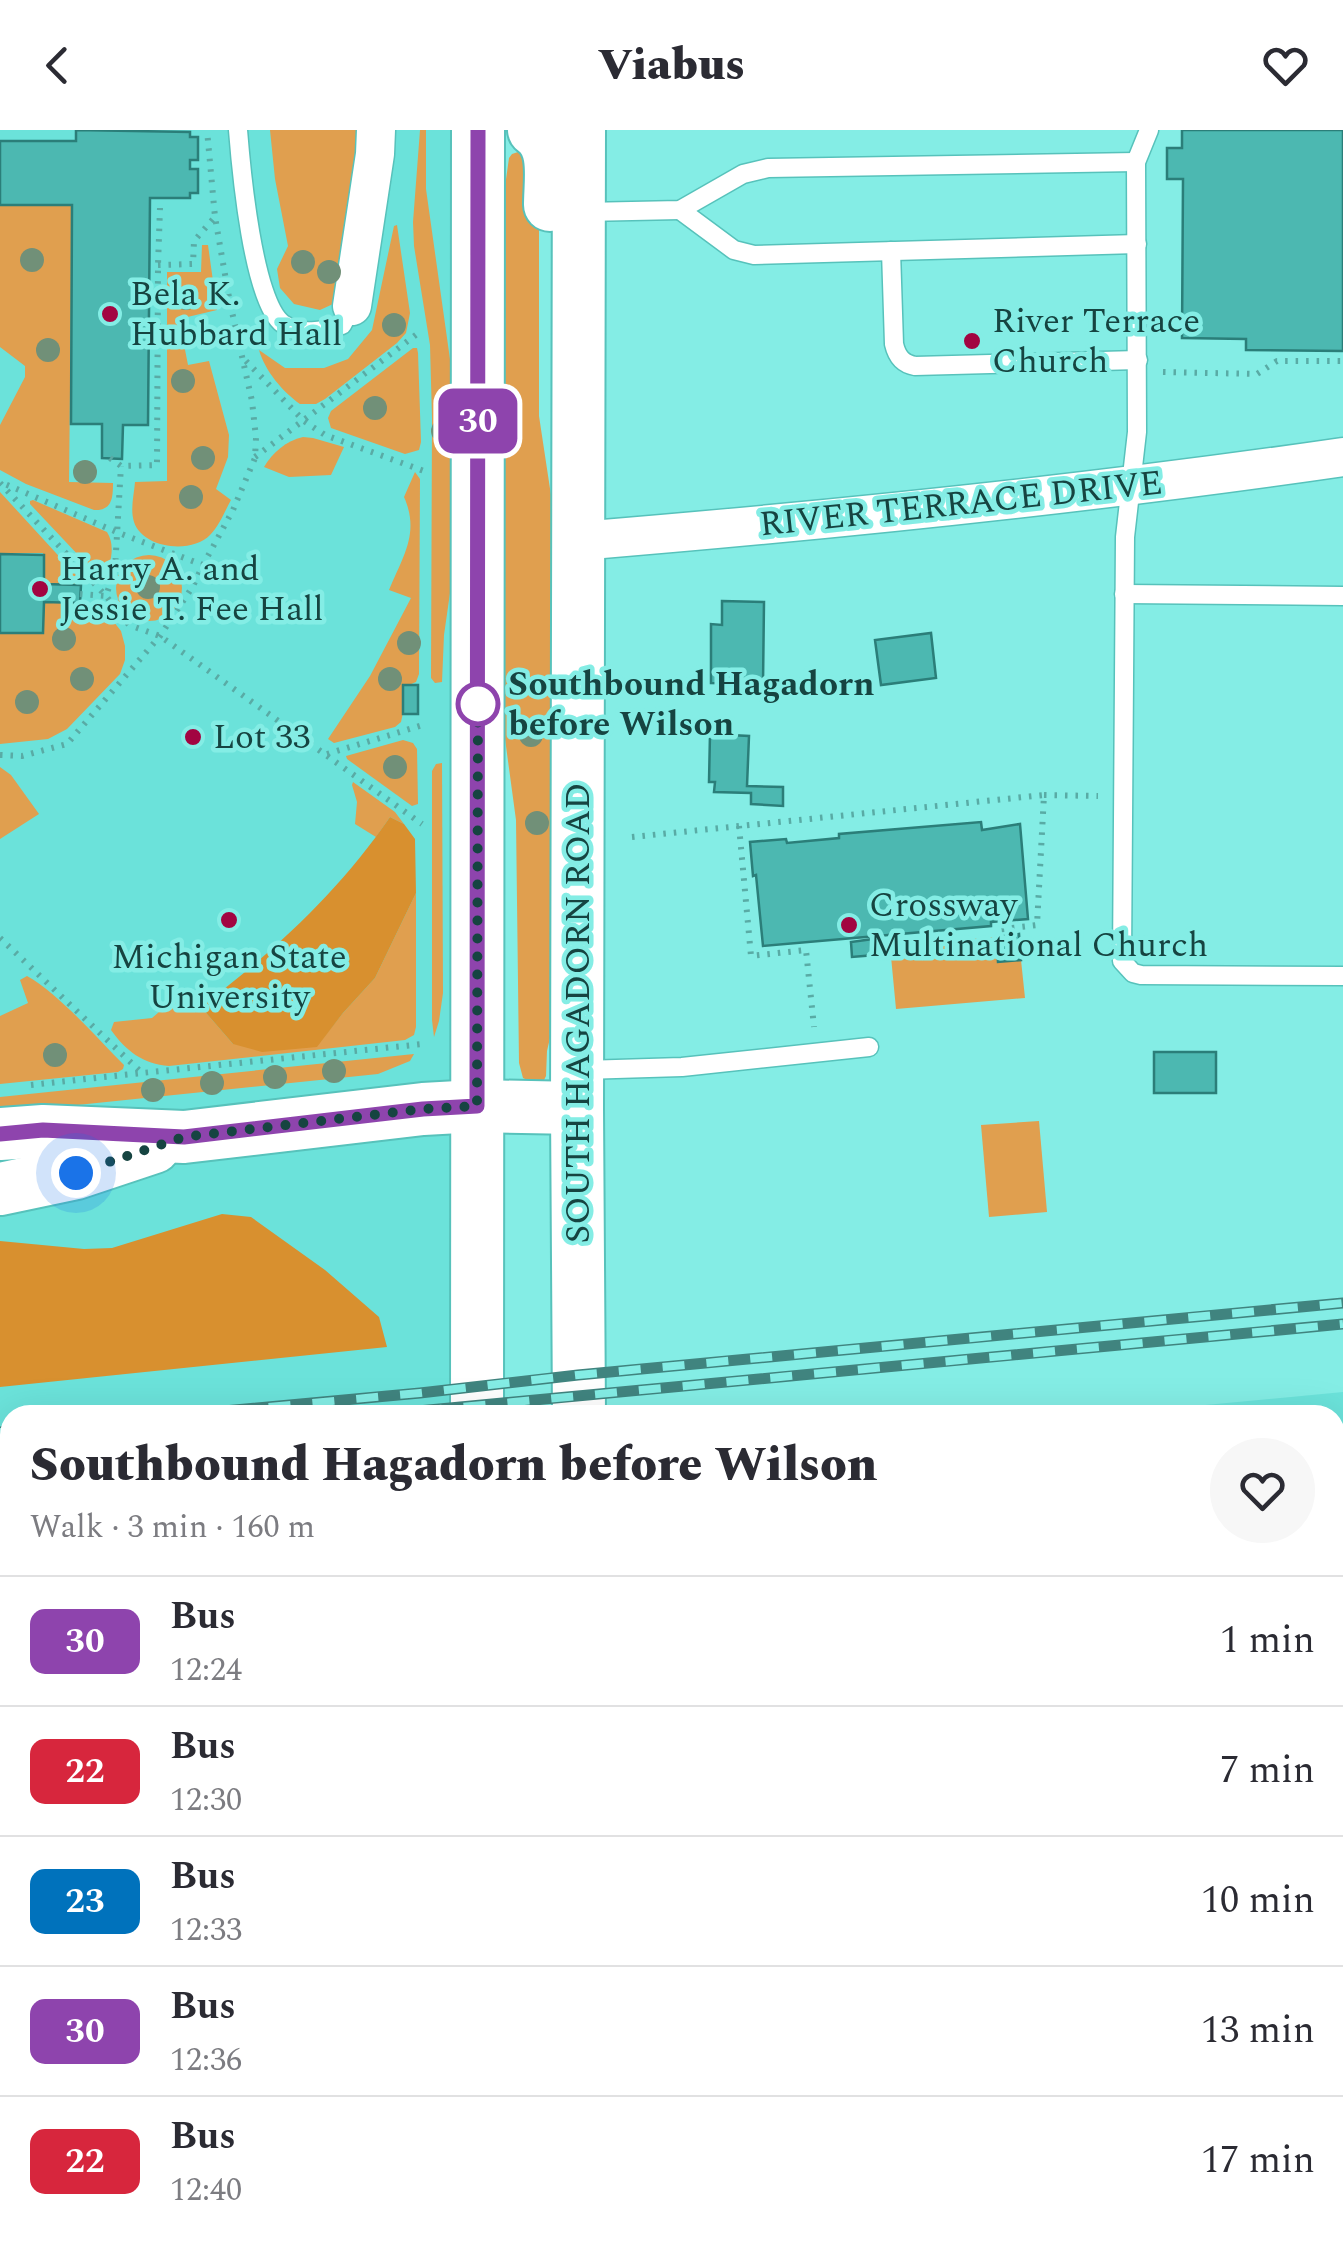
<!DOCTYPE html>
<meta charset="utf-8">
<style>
:root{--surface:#fff;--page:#f7f7f7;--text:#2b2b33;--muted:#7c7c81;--line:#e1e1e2}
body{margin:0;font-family:Spectral,serif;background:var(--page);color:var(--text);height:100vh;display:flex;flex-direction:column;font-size:38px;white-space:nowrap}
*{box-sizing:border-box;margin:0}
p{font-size:32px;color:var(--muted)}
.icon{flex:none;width:55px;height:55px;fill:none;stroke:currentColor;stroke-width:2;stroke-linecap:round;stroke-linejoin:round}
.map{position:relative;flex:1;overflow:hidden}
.details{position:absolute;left:0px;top:1275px;width:1345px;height:842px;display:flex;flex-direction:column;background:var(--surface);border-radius:30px 30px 0 0;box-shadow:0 10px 40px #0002}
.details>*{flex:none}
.badge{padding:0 20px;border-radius:15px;font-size:35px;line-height:65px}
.you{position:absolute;width:50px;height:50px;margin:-25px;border:8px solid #fff;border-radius:50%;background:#1a73e8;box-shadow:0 0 0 15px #1a73e833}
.map>.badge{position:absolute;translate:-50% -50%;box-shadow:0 0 0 5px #fff}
.round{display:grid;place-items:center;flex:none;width:105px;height:105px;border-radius:52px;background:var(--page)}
.summary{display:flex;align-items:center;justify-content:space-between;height:170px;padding:0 30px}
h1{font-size:48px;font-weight:800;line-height:75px}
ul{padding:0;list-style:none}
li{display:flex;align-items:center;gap:30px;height:130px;padding:0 30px;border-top:2px solid var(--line)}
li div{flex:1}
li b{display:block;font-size:38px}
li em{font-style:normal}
li .badge{min-width:110px;font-weight:700;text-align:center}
header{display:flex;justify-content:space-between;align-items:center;height:130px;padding:0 30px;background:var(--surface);font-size:45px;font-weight:800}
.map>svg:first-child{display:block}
</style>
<header><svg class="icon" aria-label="back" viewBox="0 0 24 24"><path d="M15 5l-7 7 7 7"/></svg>Viabus<svg class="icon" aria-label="heart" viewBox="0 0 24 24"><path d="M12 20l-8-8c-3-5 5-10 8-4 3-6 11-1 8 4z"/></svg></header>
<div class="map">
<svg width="1343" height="2116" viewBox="0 0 1343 2116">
<rect width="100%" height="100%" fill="#84ede5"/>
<!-- built -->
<g fill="#6be2da">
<polygon points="0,0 459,0 458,1285 10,1285 10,2108 439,2108 439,2116 0,2116"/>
<polygon points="1343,1262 1343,2116 604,2116 604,2108 1335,2108 1335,1285 1099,1285"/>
</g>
<!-- green -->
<g fill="#e09f4f">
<polygon points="270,0 361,0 341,160 333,174 320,180 294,174 280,158 277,139 288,116 275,49"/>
<polygon points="420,0 426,0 426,59 459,293 459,400 444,505 442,552 435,553 431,548 432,288 430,215 414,116 413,92"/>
<polygon points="518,22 526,25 539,51 539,286 559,418 562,856 547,921 546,946 543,952 534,953 523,948 519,933 516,690 498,557 500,92 509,28 512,24"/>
<path d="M0,75H72L69,352L113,353C113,368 112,381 94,380L26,354L0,340V295L25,247V236L0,217Z"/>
<path d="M397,95L410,183L406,203L397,213L325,269L316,274H300C283,262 265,241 259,220L285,238H324L348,229L372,200L394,96Z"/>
<path d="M202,115H208L217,180L179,189L188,235L209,231L229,305L228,327L216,359L231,370C225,381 219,396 210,405C192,424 143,419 134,392C130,379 134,365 135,352L167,351V142H201Z"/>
<polygon points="413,218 417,218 418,223 421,312 419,320 405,324 331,298 328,288 331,281"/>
<path d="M303,307L313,308L344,317L331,345L289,347L264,337C273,322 286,311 303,307Z"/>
<path d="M415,342L420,349L419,544L416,552L409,555L401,592L395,597L334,613L328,609L370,546L411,468L389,460C403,426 420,403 404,367Z"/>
<polygon points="0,362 78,447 81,455 44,454 43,423 0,423"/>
<path d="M33,370L107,402C115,414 112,434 104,445H97L30,374V371Z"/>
<circle cx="149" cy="458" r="33"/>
<polygon points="44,472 95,475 106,482 121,501 125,516 125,530 120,544 67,599 48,609 0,614 0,503 43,503"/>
<polygon points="403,610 413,613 417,619 418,674 412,676 347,629 346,626"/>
<polygon points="442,633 443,863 439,891 434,907 432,890 432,641 436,634"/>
<polygon points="0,637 11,645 39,684 0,709"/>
<polygon points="353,652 395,682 404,694 390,687 376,707 355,694 357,672 352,655"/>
<path d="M416,763V897L414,905L405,910L169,936C143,934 126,921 111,900L114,892L152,888L180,864L196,881L201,877L233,914L316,917L343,883L375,848Z"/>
<polygon points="996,807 998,832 1021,830 1025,868 896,879 890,816"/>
<path d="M27,846C58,863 98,909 124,935L123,939L118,942L0,954V886L28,873L20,850Z"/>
<polygon points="414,924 410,931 378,944 0,983 0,967"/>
<polygon points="1039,991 1047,1082 989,1087 981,995"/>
</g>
<!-- forest -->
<g fill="#d8902f">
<path d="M390,687L404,694L415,709L416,763L375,848L343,883L317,917L262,922L233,914L201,877C274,821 338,763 390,687Z"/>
<polygon points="222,1084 251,1087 325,1140 379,1187 387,1217 0,1257 0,1111 84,1119 112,1118"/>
</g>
<!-- building -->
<g fill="#4cb8b1" stroke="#2b7e79" stroke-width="2.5">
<polygon points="76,0 190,2 190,7 198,7 198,30 190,30 190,39 198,39 198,63 190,63 190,68 150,68 148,295 123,295 122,329 102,328 102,294 71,294 72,75 0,75 0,11 76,11"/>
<polygon points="1182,0 1343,0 1343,221 1246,220 1246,209 1182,208 1183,49 1167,49 1167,18 1182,18"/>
<polygon points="0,424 44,425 44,454 81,455 80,473 44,472 43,503 0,503"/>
<polygon points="722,471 764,472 763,554 711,553 711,494 722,495"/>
<polygon points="931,503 936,548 881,555 875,510"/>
<rect x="403" y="555" width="15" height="29"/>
<polygon points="710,604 749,606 747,656 783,657 783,676 751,674 751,663 714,662 715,652 709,652"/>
<polygon points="981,692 982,700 1020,694 1028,789 991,792 991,796 763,816 756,745 753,746 750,712 786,709 787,713 839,708 839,704"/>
<polygon points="1019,804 1021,830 998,832 996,807"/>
<polygon points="873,809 875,825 852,827 851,812"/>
<rect x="1154" y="922" width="62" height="41"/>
<rect x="1335" y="1453" width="8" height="131"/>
<polygon points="0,1472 10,1472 10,2108 44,2108 44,2116 0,2116"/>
<rect x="170" y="2108" width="62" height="8"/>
<polygon points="268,2108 329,2108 329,2116 267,2116"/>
<rect x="377" y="2108" width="31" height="8"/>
<polygon points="777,2108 1252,2108 1252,2116 778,2116"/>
</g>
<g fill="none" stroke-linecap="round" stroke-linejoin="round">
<!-- lane casing -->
<g stroke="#57c2bb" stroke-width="21">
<g id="lane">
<path d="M238,0C241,38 253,173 283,194C301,206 323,201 342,195L352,176"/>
<polyline points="1149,0 1136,32 1137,302 1125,407 1122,831 1133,843 1141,845 1343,846"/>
<polyline points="680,80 734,120 754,125 1137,114"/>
<polyline points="584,82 680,80 743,44 768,38 1136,32"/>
<path d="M891,121L894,214C897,227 903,234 915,236L1138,230"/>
<polyline points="1124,464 1343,466"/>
<polyline points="583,940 682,937 869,917"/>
<polyline points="1335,1422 1343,1421"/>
<polyline points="1335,1604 1343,1604"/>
<polyline points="1335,1962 1343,1961"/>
<polyline points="1335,2053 1343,2053"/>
<polyline points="709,2108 709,2116"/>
</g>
</g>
<!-- street casing -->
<g stroke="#57c2bb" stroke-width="41">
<g id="street">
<polyline points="352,176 375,24 376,0"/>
<path d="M579,411C834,390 1089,364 1343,327"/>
</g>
</g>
<!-- secondary casing -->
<g stroke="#57c2bb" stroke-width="56">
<g id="secondary">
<path d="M534,0C557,16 550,50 550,75"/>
<polyline points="0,1004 43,1001 184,1007 423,979 477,976 577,978"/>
<polyline points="0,1059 76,1043 154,1017"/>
<polyline points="477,1285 478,0"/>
<polyline points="579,1285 577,978 579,0"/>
<polyline points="581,2108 581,2116"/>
<polyline points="476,2116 476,2108"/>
</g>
</g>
<!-- path -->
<g stroke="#59aba5" stroke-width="6" stroke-dasharray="2.5 8" stroke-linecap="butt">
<polyline points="158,135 193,134 194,111 214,88"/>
<polyline points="246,231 304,291 325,305 424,341"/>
<polyline points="1163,242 1257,244 1277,231 1343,231"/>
<polyline points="255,327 421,201"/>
<polyline points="110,328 121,336 157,335 158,135 160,78"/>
<polyline points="0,353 106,466 129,495 160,506 422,694"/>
<polyline points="203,435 233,380 255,328 256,308 252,271 230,173 215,87 207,0"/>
<polyline points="80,464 106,466 115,439 121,336"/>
<polyline points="327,624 423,595"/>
<polyline points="0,625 22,626 67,614 160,506 193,456 203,435 119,403 5,354"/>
<polyline points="1044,665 1098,666"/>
<polyline points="739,696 751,826 806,820 814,897"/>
<polyline points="632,707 1044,665 1037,795 995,800"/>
<polyline points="0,808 142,943 423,914"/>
<polyline points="31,955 142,943"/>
</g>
<!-- lane -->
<use href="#lane" stroke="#fff" stroke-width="18"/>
<!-- street -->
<use href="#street" stroke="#fff" stroke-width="38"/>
<!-- secondary -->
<use href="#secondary" stroke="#fff" stroke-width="52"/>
<!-- rail casing -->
<g stroke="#40847f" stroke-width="11">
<g id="rail">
<polyline points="181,1285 420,1263 578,1245 1343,1173"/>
<polyline points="376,1285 1343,1194"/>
<polyline points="0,1302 10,1301"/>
<polyline points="0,1322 10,1321"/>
</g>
</g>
<!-- rail -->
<use href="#rail" stroke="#84ede5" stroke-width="8" stroke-dasharray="22" stroke-linecap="butt"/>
</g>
<!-- trees -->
<g fill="#719078">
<circle cx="32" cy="130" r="12"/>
<circle cx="303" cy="132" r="12"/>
<circle cx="329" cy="142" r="12"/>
<circle cx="186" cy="168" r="12"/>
<circle cx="394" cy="195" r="12"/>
<circle cx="48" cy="220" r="12"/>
<circle cx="183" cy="251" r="12"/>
<circle cx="375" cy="278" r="12"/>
<circle cx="443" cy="301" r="12"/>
<circle cx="203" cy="328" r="12"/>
<circle cx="85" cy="342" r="12"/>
<circle cx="191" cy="367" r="12"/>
<circle cx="148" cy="457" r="12"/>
<circle cx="64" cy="509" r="12"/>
<circle cx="409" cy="513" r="12"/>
<circle cx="82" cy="549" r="12"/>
<circle cx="390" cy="549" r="12"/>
<circle cx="27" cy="572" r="12"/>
<circle cx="531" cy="605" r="12"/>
<circle cx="395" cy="637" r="12"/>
<circle cx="537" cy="693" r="12"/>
<circle cx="55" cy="925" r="12"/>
<circle cx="334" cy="941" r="12"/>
<circle cx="275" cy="947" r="12"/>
<circle cx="212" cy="953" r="12"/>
<circle cx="153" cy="960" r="12"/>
</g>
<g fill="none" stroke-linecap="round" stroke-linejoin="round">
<!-- line casing -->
<g stroke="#fff" stroke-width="22">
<polyline id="line" points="0,1004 43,1000 184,1007 423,979 477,976 478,0"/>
</g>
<!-- line -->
<use href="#line" stroke="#8e44ad" stroke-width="15"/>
<!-- walk -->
<polyline stroke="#164441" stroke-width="10" stroke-dasharray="0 18" points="76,1043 184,1007 423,979 477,976 478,558 478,574"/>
</g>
<!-- markers -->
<g fill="#a20541" stroke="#84ede5" stroke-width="4">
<circle cx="110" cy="184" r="10"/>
<circle cx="972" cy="211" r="10"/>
<circle cx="40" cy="459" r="10"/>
<circle cx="193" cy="607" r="10"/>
<circle cx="229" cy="790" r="10"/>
<circle cx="849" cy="795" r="10"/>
</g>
<circle fill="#fff" stroke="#8e44ad" stroke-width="5" cx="478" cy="574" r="20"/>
<g text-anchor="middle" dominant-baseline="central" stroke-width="9" stroke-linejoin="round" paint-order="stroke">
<!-- poi labels -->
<g font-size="35" fill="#164441" stroke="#84ede5" text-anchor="start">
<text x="130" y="164">Bela K.<tspan x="130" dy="40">Hubbard Hall</tspan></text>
<text x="992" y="191">River Terrace<tspan x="992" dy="40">Church</tspan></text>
<text x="60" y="439">Harry A. and<tspan x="60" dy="40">Jessie T. Fee Hall</tspan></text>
<text x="213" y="607">Lot 33</text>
<text x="869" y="775">Crossway<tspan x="869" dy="40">Multinational Church</tspan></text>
<text x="229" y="827" text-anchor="middle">Michigan State<tspan x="229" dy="40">University</tspan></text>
</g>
<!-- street labels -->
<g font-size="35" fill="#164441" stroke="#84ede5">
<text transform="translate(961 374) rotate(-6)">RIVER TERRACE DRIVE</text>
<text transform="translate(578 883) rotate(-90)">SOUTH HAGADORN ROAD</text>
</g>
<!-- stop labels -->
<g font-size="35" font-weight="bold" fill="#164441" stroke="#84ede5" text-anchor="start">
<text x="508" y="554">Southbound Hagadorn<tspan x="508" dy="40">before Wilson</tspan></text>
</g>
</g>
</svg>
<div class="you" style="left:76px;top:1043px"></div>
<b class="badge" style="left:478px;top:291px;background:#8e44ad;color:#fff">30</b>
<section class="details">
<div class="summary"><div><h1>Southbound Hagadorn before Wilson</h1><p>Walk · 3 min · 160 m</p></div><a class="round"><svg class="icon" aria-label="heart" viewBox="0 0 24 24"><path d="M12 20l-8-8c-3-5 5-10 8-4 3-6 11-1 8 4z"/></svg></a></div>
<ul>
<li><span class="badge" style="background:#8e44ad;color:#fff">30</span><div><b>Bus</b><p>12:24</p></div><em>1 min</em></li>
<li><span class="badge" style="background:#d7263d;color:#fff">22</span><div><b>Bus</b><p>12:30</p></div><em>7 min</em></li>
<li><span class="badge" style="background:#0072bc;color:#fff">23</span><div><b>Bus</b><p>12:33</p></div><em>10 min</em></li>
<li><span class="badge" style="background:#8e44ad;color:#fff">30</span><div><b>Bus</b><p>12:36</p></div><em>13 min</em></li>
<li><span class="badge" style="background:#d7263d;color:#fff">22</span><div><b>Bus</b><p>12:40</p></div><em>17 min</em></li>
</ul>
</section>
</div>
